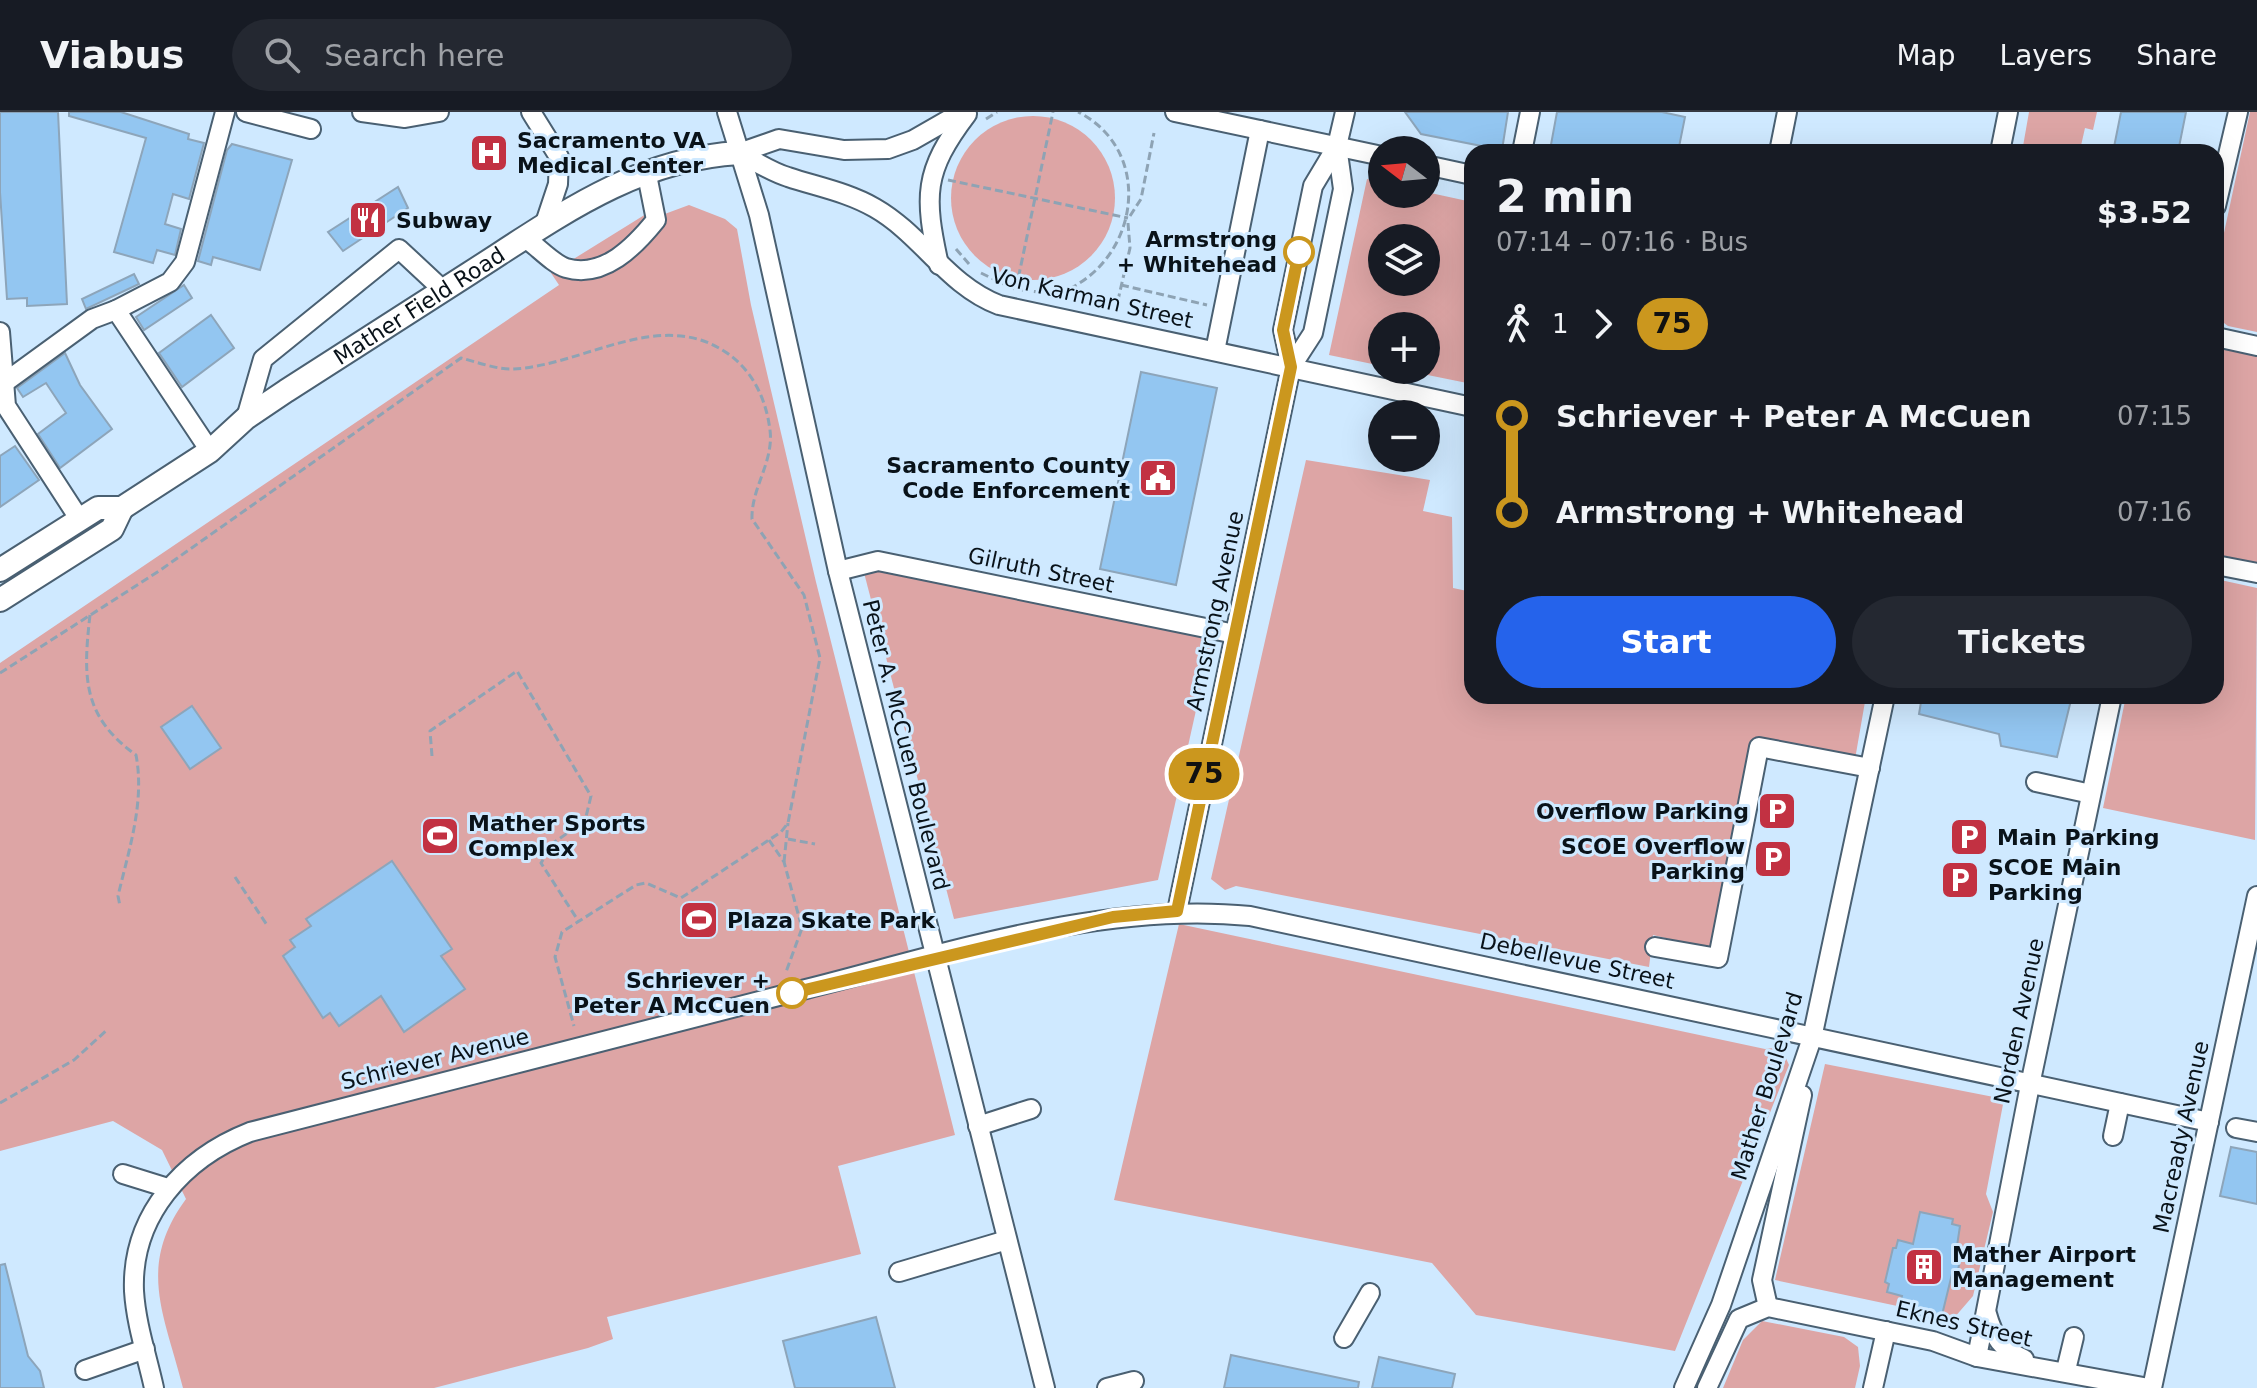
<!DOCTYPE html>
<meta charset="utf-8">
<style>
:root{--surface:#171b24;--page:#242831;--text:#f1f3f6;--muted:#9ea1a6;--line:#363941;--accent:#2563eb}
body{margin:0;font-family:"DejaVu Sans",sans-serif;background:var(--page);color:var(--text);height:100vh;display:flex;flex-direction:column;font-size:30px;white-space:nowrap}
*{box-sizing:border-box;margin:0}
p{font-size:26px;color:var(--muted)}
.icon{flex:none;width:44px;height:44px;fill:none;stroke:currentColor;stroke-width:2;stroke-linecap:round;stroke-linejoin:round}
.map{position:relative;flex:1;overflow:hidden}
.details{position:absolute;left:1464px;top:32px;width:760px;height:560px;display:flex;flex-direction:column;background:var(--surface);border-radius:24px;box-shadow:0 8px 32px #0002}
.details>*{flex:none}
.badge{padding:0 16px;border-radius:26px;font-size:28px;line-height:52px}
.needle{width:52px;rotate:286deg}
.fabs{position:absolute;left:1368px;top:24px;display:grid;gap:16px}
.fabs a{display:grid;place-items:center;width:72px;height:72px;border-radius:50%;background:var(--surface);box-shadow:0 8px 32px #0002;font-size:40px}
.map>.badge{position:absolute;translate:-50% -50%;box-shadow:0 0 0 4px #fff}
.legs{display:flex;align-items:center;gap:12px;height:88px;padding:0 32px;font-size:26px}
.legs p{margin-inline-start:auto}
.head{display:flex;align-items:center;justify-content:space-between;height:136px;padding:0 32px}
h1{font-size:44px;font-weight:800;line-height:60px}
.action{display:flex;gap:16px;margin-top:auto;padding:16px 32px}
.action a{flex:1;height:92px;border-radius:48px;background:var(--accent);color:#fff;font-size:32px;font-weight:800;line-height:92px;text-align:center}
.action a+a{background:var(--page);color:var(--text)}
ul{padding:0 32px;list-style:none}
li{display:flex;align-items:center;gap:28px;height:96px;font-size:30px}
li i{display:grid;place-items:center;width:12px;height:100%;margin:0 10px;background:currentColor}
li i::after{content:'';width:20px;height:20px;margin:-10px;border:6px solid;border-radius:50%;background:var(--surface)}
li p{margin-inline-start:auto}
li:first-child i{background:linear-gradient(#0000 50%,currentColor 0)}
li:last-child i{background:linear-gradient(currentColor 50%,#0000 0)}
header{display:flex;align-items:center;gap:48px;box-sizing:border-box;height:112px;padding:0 40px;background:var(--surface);border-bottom:2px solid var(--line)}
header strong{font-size:38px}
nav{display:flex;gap:44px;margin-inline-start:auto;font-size:28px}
.search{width:560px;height:72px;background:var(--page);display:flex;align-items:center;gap:20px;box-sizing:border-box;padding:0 28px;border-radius:44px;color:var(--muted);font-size:30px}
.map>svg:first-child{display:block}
</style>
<header>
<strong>Viabus</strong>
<div class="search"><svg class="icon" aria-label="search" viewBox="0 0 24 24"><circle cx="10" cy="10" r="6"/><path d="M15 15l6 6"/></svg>Search here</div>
<nav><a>Map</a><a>Layers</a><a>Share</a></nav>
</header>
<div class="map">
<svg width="2257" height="1276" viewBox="0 0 2257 1276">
<rect width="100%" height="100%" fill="#cfe9ff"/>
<!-- green -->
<g fill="#dda5a5" fill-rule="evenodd">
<polygon points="2029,0 2097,0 2093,18 2085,16 2080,38 2054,32 2052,40 2022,40"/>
<polygon points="2250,0 2257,0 2257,220 2228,214 2216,205 2216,158"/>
<circle cx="1033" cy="86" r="82"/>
<path d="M1367,67L1382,70V82L1426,80L1472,90V272L1403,258H1426V214H1382V254L1329,243ZM1382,126H1426V170H1382Z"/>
<path d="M689,93L725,107L737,117L751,193L816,470L955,1023L838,1054L861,1142L607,1205L613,1227L588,1236L434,1276H183C165,1203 136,1155 186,1087L162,1038L113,1009L0,1039V551L559,173L551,161L646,102L662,103Z"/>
<polygon points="2216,236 2257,244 2257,451 2216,442"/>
<polygon points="1306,348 1430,368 1423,399 1452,405 1453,476 1472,480 1472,584 1866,584 1854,653 1759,635 1711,837 1653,823 1649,855 1236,774 1225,778 1211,767"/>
<polygon points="862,453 1214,518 1158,768 954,807"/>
<polygon points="2216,467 2257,476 2255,728 2103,696 2126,584 2216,584"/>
<polygon points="1179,812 1765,937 1781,935 1789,953 1675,1239 1476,1203 1432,1151 1114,1088"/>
<polygon points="1825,952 2004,987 1986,1082 1993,1100 1973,1184 1954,1206 1775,1168"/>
<polygon points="1762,1209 1844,1225 1858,1235 1860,1254 1855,1276 1723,1276 1743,1228"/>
</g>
<!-- building -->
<g fill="#93c6f1" stroke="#8da5ba" stroke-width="2">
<polygon points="0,0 58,0 67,192 27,194 27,186 7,187 0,80"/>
<polygon points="69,0 121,0 189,22 188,27 204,31 189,87 173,82 165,112 181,117 175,143 157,138 153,151 114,140 146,26 69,4"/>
<polygon points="1405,0 1508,0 1502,38 1421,22"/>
<polygon points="1557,0 1662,0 1685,5 1678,40 1550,38"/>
<polygon points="2121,0 2186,0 2178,40 2113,40"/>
<polygon points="232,32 292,48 260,158 213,145 211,153 198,149 227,38"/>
<polygon points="398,75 408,96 343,139 328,120"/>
<polygon points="134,162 139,172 86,197 82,187"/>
<polygon points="184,173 192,186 144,218 136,205"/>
<polygon points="211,203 234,236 182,275 159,241"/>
<polygon points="65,241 80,273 112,317 60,356 38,322 66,301 46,271 23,285 17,276"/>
<polygon points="1141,260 1217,276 1176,473 1100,457"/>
<polygon points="15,334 39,368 0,395 0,344"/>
<polygon points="1922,584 2072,584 2057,645 2001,634 1999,622 1919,602"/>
<polygon points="192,594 221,636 190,657 161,615"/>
<polygon points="392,749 452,837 441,844 465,877 404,920 381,884 339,914 330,901 323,906 283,844 295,835 290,828 311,814 306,807"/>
<polygon points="2231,1035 2257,1040 2257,1092 2220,1084"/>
<polygon points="1920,1100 1953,1107 1952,1112 1960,1114 1955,1147 1960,1148 1957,1163 1952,1162 1942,1203 1936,1202 1935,1207 1898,1199 1902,1184 1887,1180 1889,1172 1885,1170 1893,1136 1896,1136 1898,1128 1913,1132"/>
<polygon points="5,1152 28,1244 40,1259 44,1276 0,1276 0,1153"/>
<polygon points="876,1205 895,1276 795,1276 783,1229"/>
<polygon points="1231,1243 1359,1270 1358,1276 1224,1276"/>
<polygon points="1379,1245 1455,1262 1452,1276 1372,1276"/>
</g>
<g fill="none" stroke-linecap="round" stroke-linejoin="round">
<!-- minor casing -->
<g stroke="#4a6072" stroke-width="22">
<g id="minor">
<polyline points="246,0 311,17"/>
<polyline points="362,0 405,6 439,0"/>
<polyline points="531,0 559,45 558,72 544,114"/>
<polyline points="727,0 759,103 838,459 1045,1276"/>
<polyline points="1175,0 1382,44"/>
<polyline points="1522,40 1530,0"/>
<polyline points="1779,40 1787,0"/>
<polyline points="2000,40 2008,0"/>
<path d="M739,41C755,49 771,60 788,65C818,75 847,80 875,96C922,123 947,173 999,193L1472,295"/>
<polyline points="739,41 779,27 844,38 888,37 913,28 962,0"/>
<polyline points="1426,53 1472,63"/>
<polyline points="2216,94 2238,0"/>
<path d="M525,126C537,134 553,152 566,156C604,167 635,134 656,108L646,58"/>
<path d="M939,153C924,84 923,60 967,2"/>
<polyline points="0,220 6,294 80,408"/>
<polyline points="2216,225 2257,234"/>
<polyline points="1215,239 1260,18"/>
<polyline points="1291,255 1283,218 1313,74 1337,34"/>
<polyline points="4,271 92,207 116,198"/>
<polyline points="246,306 263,247 399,137 443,178"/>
<polyline points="210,339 116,198 170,170 185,150 225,0"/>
<polyline points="2216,453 2257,461"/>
<polyline points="838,459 878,449 1235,522"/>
<polyline points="2036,670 2091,682"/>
<polyline points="1177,799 1291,255 1313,221 1343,77 1337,34 1345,0"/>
<polyline points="1655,835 1718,846 1759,635 1870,656"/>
<polyline points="978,1014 1031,997"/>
<polyline points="2236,1016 2257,1020"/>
<polyline points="2113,1024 2120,991"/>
<polyline points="123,1062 168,1076"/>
<polyline points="899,1160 1007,1128"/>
<polyline points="1768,1195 1762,1168 1802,983"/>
<path d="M1987,1202C1993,1224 2002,1238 2024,1247"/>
<polyline points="1344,1226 1370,1181"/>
<polyline points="1977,1245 2030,973 2112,584"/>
<polyline points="85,1258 145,1237"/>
<polyline points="2066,1258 2074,1225"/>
<path d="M154,1276C147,1244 136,1212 134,1179C131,1103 184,1046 250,1020C435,972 621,925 806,877C948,841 1103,789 1250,804L2209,1010"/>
<polyline points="1107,1276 1134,1269"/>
<polyline points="1684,1276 1721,1193 1812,926 1885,584"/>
<polyline points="1707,1276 1739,1207 1768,1195 1933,1229 1977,1245 2149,1276"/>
<polyline points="1873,1276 1886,1219"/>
<polyline points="2152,1276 2257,784"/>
</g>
</g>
<!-- major casing -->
<g stroke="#4a6072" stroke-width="26">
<g id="major">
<path id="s1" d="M0,458L98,396H122L210,339L246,306L286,279C347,240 409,200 470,161C556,106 634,47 739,41"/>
<polyline points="0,488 112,417 122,396"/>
</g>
</g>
<!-- path -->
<g stroke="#8ea3b4" stroke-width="3" stroke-dasharray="8 4" stroke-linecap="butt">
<polyline points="986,7 997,0"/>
<polyline points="948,68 1128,106"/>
<polyline points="1130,104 1141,87 1154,21"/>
<polyline points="956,137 969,152"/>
<polyline points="981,161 1014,177"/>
<polyline points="1121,173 1207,193"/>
<polyline points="1016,177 1053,0"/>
<path d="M1022,178C1037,180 1057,183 1071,176C1141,140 1152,37 1078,0"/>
<polyline points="1115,201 1130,136 1128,111"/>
<path d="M90,503C83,565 82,604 136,643C145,690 129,737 118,784L120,794"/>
<path d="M0,561L159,459L461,246C477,250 498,258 514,257C585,253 660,195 727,241C753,259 766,287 770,318C774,350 751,376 752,407L804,483L820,546L788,711L781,720L681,786L646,771L636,773L562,820L555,845L574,914"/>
<polyline points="432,644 430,619 517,559 591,684 585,709 553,731 541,751 579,810"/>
<polyline points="788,727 815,732"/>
<polyline points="769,728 784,750 802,816 786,860"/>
<polyline points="784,750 788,711"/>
<polyline points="235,765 267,813"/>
<polyline points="0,991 74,948 108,917"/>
</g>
<!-- minor -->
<use href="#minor" stroke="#fff" stroke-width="18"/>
<!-- major -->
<use href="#major" stroke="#fff" stroke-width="22"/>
</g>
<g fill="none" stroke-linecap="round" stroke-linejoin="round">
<!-- line-1 casing -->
<g stroke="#fff" stroke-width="18">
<polyline id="line-1" points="792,881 1113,805 1177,799 1291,255 1283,218 1299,140"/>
</g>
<!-- line-1 -->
<use href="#line-1" stroke="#cb971e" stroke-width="12"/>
</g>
<!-- icons -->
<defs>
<g id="hospital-square" transform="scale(2)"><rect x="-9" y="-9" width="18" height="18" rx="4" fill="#c23142" stroke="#cfe9ff"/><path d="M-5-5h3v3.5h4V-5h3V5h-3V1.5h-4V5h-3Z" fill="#fff"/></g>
<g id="restaurant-square" transform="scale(2)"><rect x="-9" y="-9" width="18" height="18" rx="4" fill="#c23142" stroke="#cfe9ff"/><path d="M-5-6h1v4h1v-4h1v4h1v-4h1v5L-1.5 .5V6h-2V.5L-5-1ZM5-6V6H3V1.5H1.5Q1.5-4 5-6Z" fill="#fff"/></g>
<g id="civic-square" transform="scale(2)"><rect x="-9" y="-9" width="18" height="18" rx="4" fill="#c23142" stroke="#cfe9ff"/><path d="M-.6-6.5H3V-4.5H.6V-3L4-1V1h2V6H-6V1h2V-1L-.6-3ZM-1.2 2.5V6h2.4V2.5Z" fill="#fff"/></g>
<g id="parking-square" transform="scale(2)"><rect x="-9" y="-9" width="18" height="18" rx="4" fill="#c23142" stroke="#cfe9ff"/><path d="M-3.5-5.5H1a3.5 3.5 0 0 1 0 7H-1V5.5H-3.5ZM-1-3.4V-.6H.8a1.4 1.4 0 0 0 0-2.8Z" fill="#fff"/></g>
<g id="stadium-square" transform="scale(2)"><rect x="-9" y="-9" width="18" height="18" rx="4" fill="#c23142" stroke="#cfe9ff"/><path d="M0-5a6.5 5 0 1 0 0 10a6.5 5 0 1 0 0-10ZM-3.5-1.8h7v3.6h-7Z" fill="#fff"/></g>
<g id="building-square" transform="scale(2)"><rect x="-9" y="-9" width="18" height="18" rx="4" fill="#c23142" stroke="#cfe9ff"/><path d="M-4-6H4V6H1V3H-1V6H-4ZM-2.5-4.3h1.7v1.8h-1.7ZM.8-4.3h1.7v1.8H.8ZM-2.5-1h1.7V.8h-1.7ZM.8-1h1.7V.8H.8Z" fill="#fff"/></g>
</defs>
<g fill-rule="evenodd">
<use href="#hospital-square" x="489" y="41"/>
<use href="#restaurant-square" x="368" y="108"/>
<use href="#civic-square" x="1158" y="366"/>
<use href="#parking-square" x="1777" y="699"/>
<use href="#stadium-square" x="440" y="724"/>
<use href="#parking-square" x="1969" y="725"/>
<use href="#parking-square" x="1773" y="747"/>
<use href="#parking-square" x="1960" y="768"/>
<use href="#stadium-square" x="699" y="808"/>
<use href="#building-square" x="1924" y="1155"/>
</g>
<!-- markers -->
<g fill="#fff" stroke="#cb971e" stroke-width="4">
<circle cx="1299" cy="140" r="14"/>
<circle cx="792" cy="881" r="14"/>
</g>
<g text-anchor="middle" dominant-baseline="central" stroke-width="6" stroke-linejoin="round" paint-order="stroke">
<!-- poi labels -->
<g font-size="22" font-weight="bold" fill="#091219" stroke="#cfe9ff" text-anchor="start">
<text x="517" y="28">Sacramento VA<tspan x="517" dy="25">Medical Center</tspan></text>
<text x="396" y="108">Subway</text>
<text x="1130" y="353" text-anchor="end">Sacramento County<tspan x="1130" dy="25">Code Enforcement</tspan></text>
<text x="1749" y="699" text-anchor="end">Overflow Parking</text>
<text x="468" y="711">Mather Sports<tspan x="468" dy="25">Complex</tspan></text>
<text x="1997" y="725">Main Parking</text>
<text x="1745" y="734" text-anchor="end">SCOE Overflow<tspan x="1745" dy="25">Parking</tspan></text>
<text x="1988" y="755">SCOE Main<tspan x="1988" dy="25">Parking</tspan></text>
<text x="727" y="808">Plaza Skate Park</text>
<text x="1952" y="1142">Mather Airport<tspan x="1952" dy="25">Management</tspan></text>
</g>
<!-- stop labels -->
<g font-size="22" font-weight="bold" fill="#091219" stroke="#cfe9ff" text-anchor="end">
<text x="1277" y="127">Armstrong<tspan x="1277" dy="25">+ Whitehead</tspan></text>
<text x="770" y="868">Schriever +<tspan x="770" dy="25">Peter A McCuen</tspan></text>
</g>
<!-- street labels -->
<g font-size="22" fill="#091219" stroke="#cfe9ff">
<text transform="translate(1092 186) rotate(13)">Von Karman Street</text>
<text stroke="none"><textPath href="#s1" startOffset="500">Mather Field Road</textPath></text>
<text transform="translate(1041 458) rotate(12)">Gilruth Street</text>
<text transform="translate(1215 499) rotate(-78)">Armstrong Avenue</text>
<text transform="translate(906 633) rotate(76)">Peter A. McCuen Boulevard</text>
<text transform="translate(1577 849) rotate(12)">Debellevue Street</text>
<text transform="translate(2019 909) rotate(-78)">Norden Avenue</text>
<text transform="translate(435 947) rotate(-14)">Schriever Avenue</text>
<text transform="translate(1767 974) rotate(-73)">Mather Boulevard</text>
<text transform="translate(2181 1025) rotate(-78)">Macready Avenue</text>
<text transform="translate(1964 1212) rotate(13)">Eknes Street</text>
</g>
</g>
</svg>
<div class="fabs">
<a><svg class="needle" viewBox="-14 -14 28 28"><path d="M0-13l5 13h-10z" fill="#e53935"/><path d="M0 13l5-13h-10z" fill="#9ea1a6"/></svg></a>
<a><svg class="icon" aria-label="layers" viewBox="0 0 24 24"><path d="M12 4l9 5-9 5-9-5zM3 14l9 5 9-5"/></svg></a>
<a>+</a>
<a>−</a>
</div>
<b class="badge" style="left:1204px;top:662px;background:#cb971e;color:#111">75</b>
<section class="details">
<div class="head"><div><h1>2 min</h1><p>07:14 – 07:16 · Bus</p></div><b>$3.52</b></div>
<div class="legs"><svg class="icon" aria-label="walk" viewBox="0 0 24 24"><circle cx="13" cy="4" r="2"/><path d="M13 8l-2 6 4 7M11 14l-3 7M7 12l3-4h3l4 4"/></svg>1<svg class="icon" aria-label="forward" viewBox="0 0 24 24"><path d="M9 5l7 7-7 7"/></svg><b class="badge" style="background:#cb971e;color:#111">75</b></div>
<ul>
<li><i style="color:#cb971e"></i><b>Schriever + Peter A McCuen</b><p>07:15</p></li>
<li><i style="color:#cb971e"></i><b>Armstrong + Whitehead</b><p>07:16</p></li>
</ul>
<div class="action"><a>Start</a><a>Tickets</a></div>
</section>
</div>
